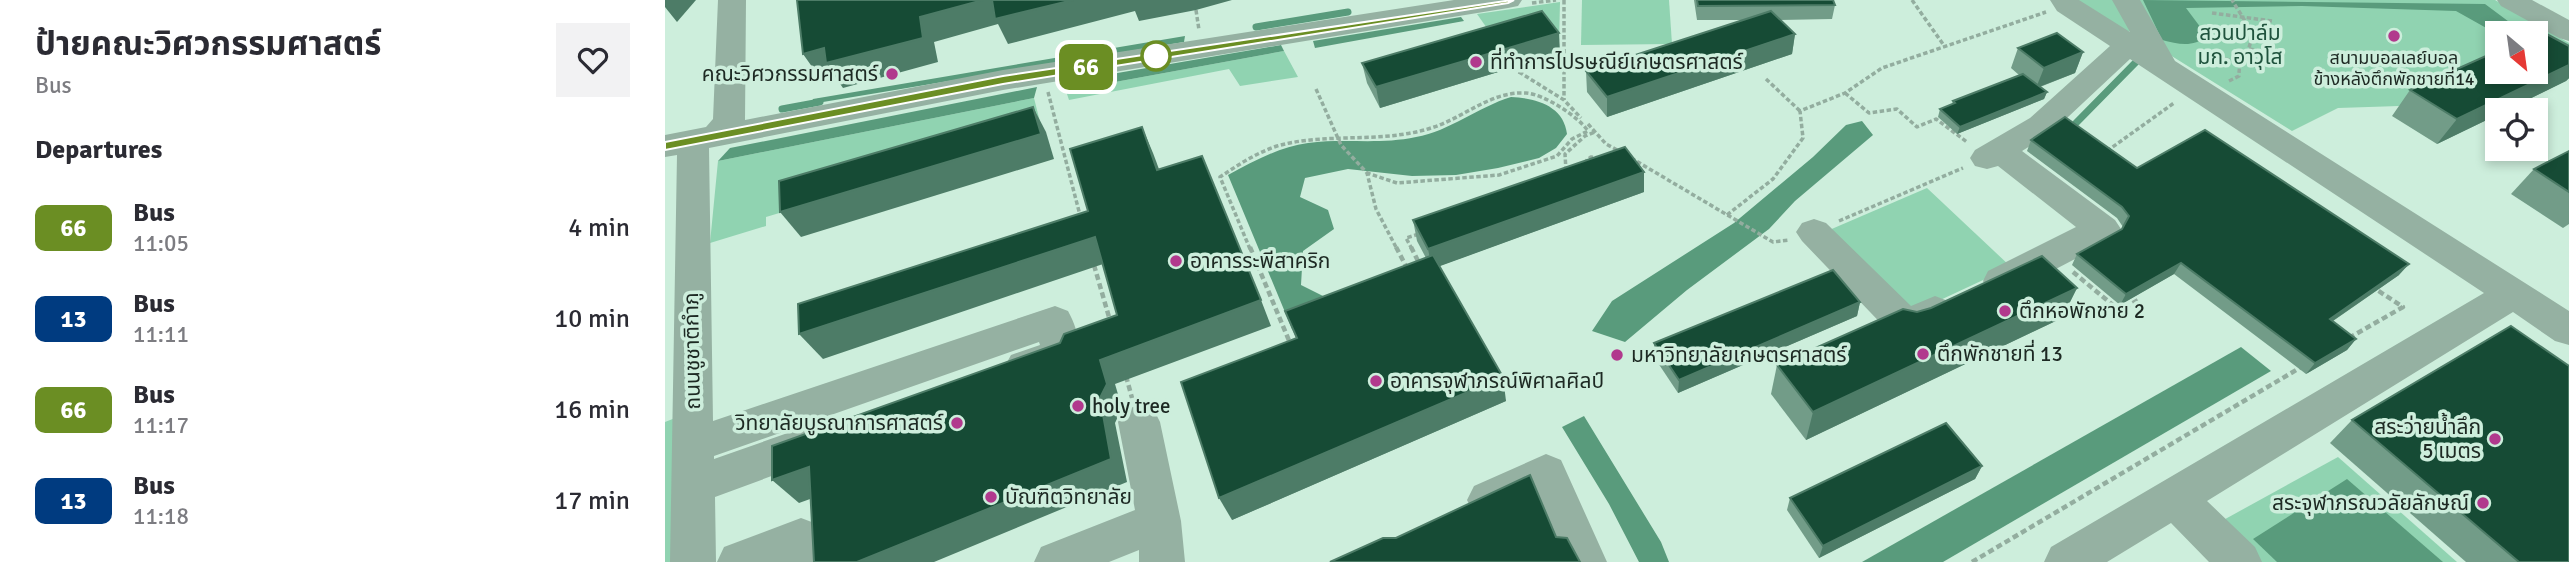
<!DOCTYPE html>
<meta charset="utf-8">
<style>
:root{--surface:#fff;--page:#f2f2f3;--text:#2b2b33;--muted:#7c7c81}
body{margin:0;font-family:Signika,"Noto Sans Thai",sans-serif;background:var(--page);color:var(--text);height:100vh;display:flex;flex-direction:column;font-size:26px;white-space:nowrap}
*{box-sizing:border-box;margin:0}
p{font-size:23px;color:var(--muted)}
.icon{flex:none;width:38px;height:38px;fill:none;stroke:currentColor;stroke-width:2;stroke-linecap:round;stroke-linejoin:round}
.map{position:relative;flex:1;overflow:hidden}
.drawer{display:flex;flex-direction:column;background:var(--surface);width:665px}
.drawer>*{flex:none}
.badge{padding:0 14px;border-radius:10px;font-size:24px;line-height:46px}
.needle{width:46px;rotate:151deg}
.fabs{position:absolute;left:1820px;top:21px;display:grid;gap:14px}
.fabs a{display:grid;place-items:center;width:63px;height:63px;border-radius:0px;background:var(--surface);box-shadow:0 4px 10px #0003;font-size:35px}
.map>.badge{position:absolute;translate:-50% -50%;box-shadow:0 0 0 4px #fff}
h2{padding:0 35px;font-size:26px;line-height:63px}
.round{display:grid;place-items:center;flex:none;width:74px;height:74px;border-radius:0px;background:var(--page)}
.headline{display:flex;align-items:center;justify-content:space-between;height:119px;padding:0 35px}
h1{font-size:33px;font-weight:700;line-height:52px}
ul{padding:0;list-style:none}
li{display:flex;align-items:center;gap:21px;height:91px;padding:0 35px}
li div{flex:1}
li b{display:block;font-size:26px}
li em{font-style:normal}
li .badge{min-width:77px;font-weight:700;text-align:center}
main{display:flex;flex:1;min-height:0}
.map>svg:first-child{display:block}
</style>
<main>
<section class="drawer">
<div class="headline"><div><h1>ป้ายคณะวิศวกรรมศาสตร์</h1><p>Bus</p></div><a class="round"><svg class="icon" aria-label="heart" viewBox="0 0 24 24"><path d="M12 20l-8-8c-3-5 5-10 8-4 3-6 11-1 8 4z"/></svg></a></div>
<h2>Departures</h2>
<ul>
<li><span class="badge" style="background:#6b8e23;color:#fff">66</span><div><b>Bus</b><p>11:05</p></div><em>4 min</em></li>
<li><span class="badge" style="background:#003b80;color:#fff">13</span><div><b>Bus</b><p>11:11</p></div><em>10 min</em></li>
<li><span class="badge" style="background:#6b8e23;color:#fff">66</span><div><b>Bus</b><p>11:17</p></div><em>16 min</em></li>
<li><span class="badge" style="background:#003b80;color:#fff">13</span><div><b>Bus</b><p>11:18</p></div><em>17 min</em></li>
</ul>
</section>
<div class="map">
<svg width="1904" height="562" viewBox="0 0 1904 562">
<rect width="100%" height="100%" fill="#cdeedc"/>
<!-- green -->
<g fill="#90d3b1">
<polygon points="917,0 1004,0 1007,44 916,45"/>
<polygon points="1413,0 1455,0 1470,31 1458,32"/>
<polygon points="1469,0 1830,0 1904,43 1904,79 1871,59 1871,33 1832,33 1832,61 1734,106 1673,108 1627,131 1489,45"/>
<polygon points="895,2 894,44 831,41 812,14"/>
<polygon points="619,51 633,77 575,86 564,69 404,100 401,91"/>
<polygon points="369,98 378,134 101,217 101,226 45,243 53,161"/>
<polygon points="1262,188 1346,267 1241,316 1162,231"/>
<polygon points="18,415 16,562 0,562 0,422"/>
<polygon points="1673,457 1792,562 1592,562 1553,523"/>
</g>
<!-- water -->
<g fill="#599b7c">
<path d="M1478,0L1820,4L1859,33L1832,34L1791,11L1637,6L1521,8L1542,36C1528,48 1513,44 1497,40Z"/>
<polygon points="796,17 799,21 650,48 648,41"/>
<polygon points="520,36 519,42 146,104 148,99"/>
<polygon points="616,45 619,51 401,91 400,82"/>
<polygon points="372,87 369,98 53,161 65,148"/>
<path d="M846,97C871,98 899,106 902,134L891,148L874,158L833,168L791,175L747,176L683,169L640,178L635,197L663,210L669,229L638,251L636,285L682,308L627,329L563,175C589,161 614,147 643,143C680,138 714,145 751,137C785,131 813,107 846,97Z"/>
<polygon points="1197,121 1208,135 1130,201 1104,229 1022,290 960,342 927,331 947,301 1069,223 1148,157 1181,125"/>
<polygon points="1576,347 1606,371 1278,562 1197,562"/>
<polygon points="919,416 996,542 1004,562 974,562 944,504 897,427"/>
<polygon points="1682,479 1778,562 1612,562 1588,539"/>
</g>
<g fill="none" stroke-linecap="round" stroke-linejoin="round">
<!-- stream -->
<g stroke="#599b7c" stroke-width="7">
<polyline points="591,27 683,12"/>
<polyline points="117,109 155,102"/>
<polyline points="1411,123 1472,61"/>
</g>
<!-- path-far1 -->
<g stroke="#93ad9f" stroke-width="3.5" stroke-dasharray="4.5 2.5" stroke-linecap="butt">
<polyline points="899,0 899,100"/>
<polyline points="1247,0 1280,47"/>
<polyline points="867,3 891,0"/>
<polyline points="531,10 534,30"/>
<polyline points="1547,13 1607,21"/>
<polyline points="1585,31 1612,35"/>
<polyline points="1561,32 1585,34"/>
<polyline points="1584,49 1608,53"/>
<polyline points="1560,59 1573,62"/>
<polyline points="849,67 854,72 898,56"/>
<polyline points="854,72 899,100 916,118"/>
<polyline points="1101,79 1135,111"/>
<path d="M1564,81L1574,76C1574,64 1576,60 1582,51C1593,35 1575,14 1567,0"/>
<polyline points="651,89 676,145 702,173 711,209 732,249"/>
<polyline points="383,92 416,219"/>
<polyline points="1180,93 1204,113 1232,109 1252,127 1271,119 1302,142"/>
<polyline points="923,124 941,144 956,152"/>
<polyline points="1442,151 1509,103"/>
<polyline points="966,158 1108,242 1124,240"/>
<polyline points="924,164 922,160 926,157 935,158"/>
<polyline points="901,171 900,154 920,136 930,132"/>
<polyline points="1062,215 1108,179 1138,138 1135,111 1180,93 1217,68 1381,12"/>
<polyline points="1174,221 1298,168"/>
<path d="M585,249L555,177C573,165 591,153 612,146C662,132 716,144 766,128C799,118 825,91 861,93C879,94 914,117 923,131L907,139L892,156L834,175L732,183L702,173"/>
<polyline points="747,249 741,238 754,234"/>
</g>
<!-- path -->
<g stroke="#93ad9f" stroke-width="4.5" stroke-dasharray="6 3.5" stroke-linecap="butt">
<polyline points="585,247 625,343"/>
<polyline points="731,247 742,268"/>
<polyline points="746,247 755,265"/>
<polyline points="429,265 446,324"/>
<polyline points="1408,272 1455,311 1473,300"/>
<polyline points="1684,338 1738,307 1709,288"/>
<polyline points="461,376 467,398"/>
<polyline points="1307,562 1638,366"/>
</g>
<!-- minor -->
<g fill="#95b1a2" fill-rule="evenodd">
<path d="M53,0H81L80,120L338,70L789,0H857L853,6L843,8L338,90L44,148L48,421L390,306L403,311C412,327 418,348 410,365C389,372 367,384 346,377L340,366L346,355L375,345L374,342L49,456V459L154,422L169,427L175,440L169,453L50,497L51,562H5L12,155L0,157V135L41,127L48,119Z"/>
<polygon points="1385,0 1414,0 1465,32 1447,0 1475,0 1510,61 1904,311 1904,345 1890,341 1848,312 1542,501 1590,547 1597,562 1544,562 1506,523 1442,562 1379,562 1386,547 1819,293 1465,59 1387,132 1357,151 1450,220 1456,229 1450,238 1349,291 1336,295 1323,291 1318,281 1323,271 1411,227 1333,166 1322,169 1310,166 1305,158 1310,150 1365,118 1445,46 1392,11"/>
<polygon points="1832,0 1867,0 1904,20 1904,41 1894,38 1836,6"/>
<polygon points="1149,219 1161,223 1246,306 1270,296 1283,301 1289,311 1283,321 1241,340 1228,336 1137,241 1131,232 1137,223"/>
<polygon points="474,405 489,410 495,422 516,521 520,562 474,562 474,550 444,562 369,562 376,547 470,510 453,422 459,410"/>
<polygon points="881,454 896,460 942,562 896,562 870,499 824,519 809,514 802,500 809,486"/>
<polygon points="136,518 152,524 158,538 160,562 52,562 59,547"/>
</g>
</g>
<!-- wall -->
<g fill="#729c88">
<polygon points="1029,0 1168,0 1170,5 1167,19 1115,20 1130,34 1127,54 942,117 922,92 921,71 1079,20 1032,20"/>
<polygon points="1904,46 1904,78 1901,81 1842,110 1832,110 1832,115 1772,144 1727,116 1745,90"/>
<polygon points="1353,48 1418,52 1410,73 1375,87 1382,92 1379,99 1292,134 1273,117 1275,109 1287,104 1288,101 1354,75 1346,68"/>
<polygon points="895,53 715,108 702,83 697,63"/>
<polygon points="1366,140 1472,168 1734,275 1668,321 1691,339 1682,350 1641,374 1509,274 1455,305 1407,265 1412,254 1457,229 1458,227 1452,218 1362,151"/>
<polygon points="1904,151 1904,224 1898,228 1846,194 1869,169"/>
<polygon points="979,192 774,266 841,401 567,520 631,338 620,311 761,258 752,241 748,220"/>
<polygon points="1412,288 1397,318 1141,440 1106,394 1112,365 1252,312"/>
<polygon points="1195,302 1192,316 1013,393 989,357 989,343"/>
<polygon points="1687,420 1904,562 1801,562 1665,443"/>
<polygon points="1317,466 1310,479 1154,558 1122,510 1125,498"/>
</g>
<!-- shaded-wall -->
<g fill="#4d7c67">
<polygon points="0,0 31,0 12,22 0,7"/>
<polygon points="318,0 567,0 531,10 474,21 470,11 343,44 333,24 269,42 273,62 178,88 169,75 155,78 138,54 255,17"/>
<polygon points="894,33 895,53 715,108 711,87"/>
<polygon points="1130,34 1127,54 942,117 942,97"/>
<polygon points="1418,52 1410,73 1371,88 1379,68"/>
<polygon points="1904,65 1904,78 1901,81 1842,110 1832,110 1832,115 1772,144 1792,119"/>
<polygon points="1382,92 1379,99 1292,134 1295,127"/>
<polygon points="368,107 381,132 389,159 136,237 115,212"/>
<polygon points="477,127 488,153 504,196 492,170"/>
<polygon points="979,172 979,192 767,269 763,249"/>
<polygon points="430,237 444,262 158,359 134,334"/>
<polygon points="1516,263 1509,274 1455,305 1461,294"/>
<polygon points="1744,264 1734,275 1656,329 1665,319"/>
<polygon points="1412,288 1397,318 1141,440 1148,412"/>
<polygon points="596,300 606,326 450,384 457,408 450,423 462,482 269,562 192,562 435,398 435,360"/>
<polygon points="1195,302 1192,316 1013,393 1014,380"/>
<polygon points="1691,339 1682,350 1641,374 1650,363"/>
<polygon points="838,377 841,401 567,520 554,498"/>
<polygon points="1317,466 1310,479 1154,558 1158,546"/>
<polygon points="144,467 170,490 134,503 107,480"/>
</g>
<!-- building -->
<g fill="#164b35" stroke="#4d7c67" stroke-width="2">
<polygon points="132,0 318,0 255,17 258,38 161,63 159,48 138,54"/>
<polygon points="327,0 408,0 330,19"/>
<polygon points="1032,0 1168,0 1170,5 1033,6"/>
<polygon points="877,11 894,33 711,87 697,63"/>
<polygon points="1106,11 1130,34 942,97 921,71"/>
<polygon points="1876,31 1904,46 1904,65 1792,119 1745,90 1832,51 1832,72 1871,72 1870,33"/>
<polygon points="1392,33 1418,52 1379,68 1353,48"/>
<polygon points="1358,74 1382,92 1295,127 1275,109 1290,103 1288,101"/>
<polygon points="368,107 376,134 115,212 114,181"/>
<polygon points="1400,117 1472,168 1540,130 1744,264 1665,319 1691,339 1650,363 1516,263 1461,294 1412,254 1457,229 1464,216 1457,207 1366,140"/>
<polygon points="477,127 492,170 537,156 596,300 435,360 442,384 435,398 446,459 192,562 149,562 144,467 107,480 107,446 395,343 399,334 452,315 430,237 134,334 133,304 423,211 405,149"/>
<polygon points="960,147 979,172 763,249 748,220"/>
<polygon points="1904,151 1904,192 1869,169"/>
<polygon points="768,255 838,377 554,498 516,382 632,338 620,311"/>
<polygon points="1377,256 1412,288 1148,412 1112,365 1238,309 1252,312 1266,308"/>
<polygon points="1168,270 1195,302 1014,380 989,343"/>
<polygon points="1846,326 1904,366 1904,562 1854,562 1687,420"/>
<polygon points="1281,423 1317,466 1158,546 1125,498"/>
<polygon points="865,475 891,537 902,538 915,562 665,562 718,538 731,538"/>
</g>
<!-- line -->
<polygon fill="#6b8e23" stroke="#fff" stroke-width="2" points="843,3 338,84 0,150 0,142 338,76 847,0 849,0"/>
<!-- markers -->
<g fill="#b1398d" stroke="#cdeedc" stroke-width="2.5">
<circle cx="1729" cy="36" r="7"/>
<circle cx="811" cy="62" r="7"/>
<circle cx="227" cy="74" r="7"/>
<circle cx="511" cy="261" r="7"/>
<circle cx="1340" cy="311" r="7"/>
<circle cx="1258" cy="354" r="7"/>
<circle cx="952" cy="355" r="7"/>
<circle cx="711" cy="381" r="7"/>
<circle cx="413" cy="406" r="7"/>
<circle cx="292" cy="423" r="7"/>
<circle cx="1830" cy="439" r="7"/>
<circle cx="326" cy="497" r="7"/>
<circle cx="1818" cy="503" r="7"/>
</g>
<circle fill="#fff" stroke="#6b8e23" stroke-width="3.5" cx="491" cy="56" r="14"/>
<g text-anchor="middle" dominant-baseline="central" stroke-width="7" stroke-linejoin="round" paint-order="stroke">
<!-- far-poi labels -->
<g font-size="18" fill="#1d2923" stroke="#cdeedc">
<text x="1729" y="58">สนามบอลเลย์บอล<tspan x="1729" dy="21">ข้างหลังตึกพักชายที่14</tspan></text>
</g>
<!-- park labels -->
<g font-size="21" fill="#1f533d" stroke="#cdeedc">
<text x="1575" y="33">สวนปาล์ม<tspan x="1575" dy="24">มก. อาวุโส</tspan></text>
</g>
<!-- poi labels -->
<g font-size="21" fill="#1d2923" stroke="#cdeedc" text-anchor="start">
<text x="825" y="62">ที่ทำการไปรษณีย์เกษตรศาสตร์</text>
<text x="213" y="74" text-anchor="end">คณะวิศวกรรมศาสตร์</text>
<text x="525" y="261">อาคารระพีสาคริก</text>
<text x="1354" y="311">ตึกหอพักชาย 2</text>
<text x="1272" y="354">ตึกพักชายที่ 13</text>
<text x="966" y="355">มหาวิทยาลัยเกษตรศาสตร์</text>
<text x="725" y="381">อาคารจุฬาภรณ์พิศาลศิลป์</text>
<text x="427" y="406">holy tree</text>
<text x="278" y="423" text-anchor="end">วิทยาลัยบูรณาการศาสตร์</text>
<text x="1816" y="427" text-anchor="end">สระว่ายน้ำลึก<tspan x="1816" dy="24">5 เมตร</tspan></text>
<text x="340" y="497">บัณฑิตวิทยาลัย</text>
<text x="1804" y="503" text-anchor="end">สระจุฬาภรณวลัยลักษณ์</text>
</g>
<!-- street labels -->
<g font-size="21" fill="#1d2923" stroke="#cdeedc">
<text transform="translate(27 351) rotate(-91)">ถนนชูชาติกำภู</text>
</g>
</g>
</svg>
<div class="fabs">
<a><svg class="needle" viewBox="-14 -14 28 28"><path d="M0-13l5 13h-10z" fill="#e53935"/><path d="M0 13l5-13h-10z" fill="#7c7c81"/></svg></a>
<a><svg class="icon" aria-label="locate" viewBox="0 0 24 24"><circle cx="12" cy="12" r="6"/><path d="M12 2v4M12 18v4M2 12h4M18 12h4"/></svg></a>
</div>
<b class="badge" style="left:421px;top:67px;background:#6b8e23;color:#fff">66</b>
</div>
</main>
